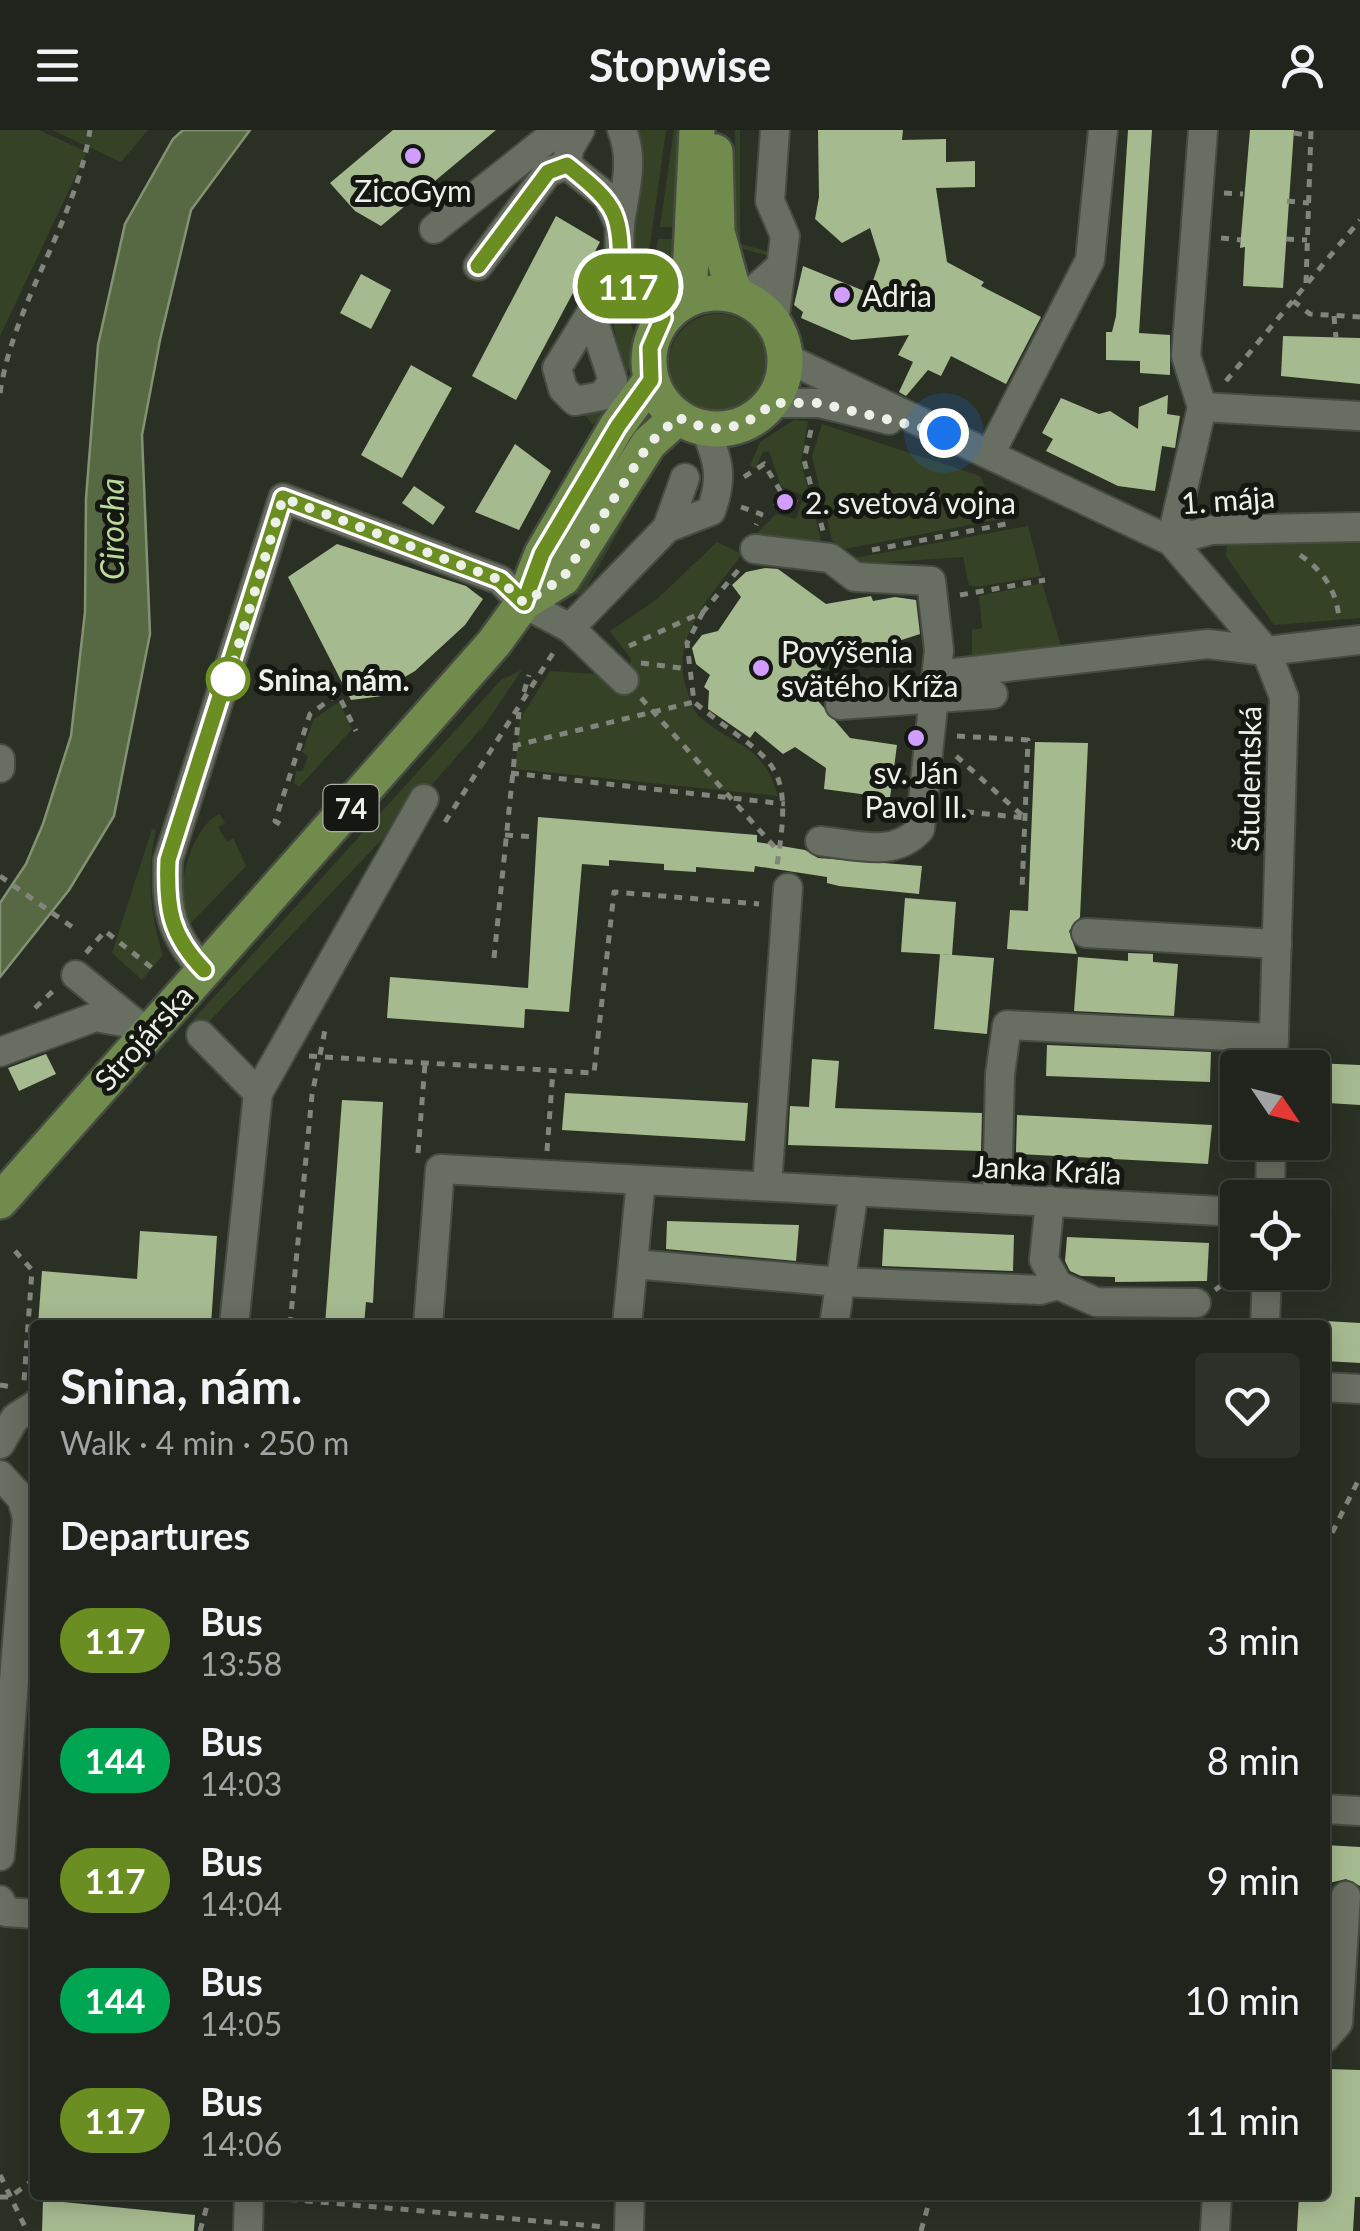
<!DOCTYPE html>
<meta charset="utf-8">
<style>
:root{--surface:#20241c;--page:#2d3029;--text:#f1f3f6;--muted:#a2a4a3;--line:#3d413b}
body{margin:0;font-family:Lato,sans-serif;background:var(--page);color:var(--text);height:100vh;display:flex;flex-direction:column;font-size:38px;white-space:nowrap}
*{box-sizing:border-box;margin:0}
p{font-size:32px;color:var(--muted)}
.icon{flex:none;width:55px;height:55px;fill:none;stroke:currentColor;stroke-width:2;stroke-linecap:round;stroke-linejoin:round}
.map{position:relative;flex:1;overflow:hidden}
.drawer{position:absolute;left:30px;top:1190px;width:1300px;height:880px;display:flex;flex-direction:column;background:var(--surface);border-radius:10px;box-shadow:0 5px 25px #0003,0 0 0 2px var(--line)}
.drawer>*{flex:none}
.badge{padding:0 20px;border-radius:32px;font-size:35px;line-height:65px}
.needle{width:65px;rotate:125deg}
.tools{position:absolute;left:1220px;top:920px;display:grid;gap:20px}
.tools a{display:grid;place-items:center;width:110px;height:110px;border-radius:10px;background:var(--surface);box-shadow:0 5px 25px #0003,0 0 0 2px var(--line);font-size:50px}
.you{position:absolute;width:50px;height:50px;margin:-25px;border:8px solid #fff;border-radius:50%;background:#1a73e8;box-shadow:0 0 0 15px #1a73e833}
.map>.badge{position:absolute;translate:-50% -50%;box-shadow:0 0 0 5px #fff}
h2{padding:0 30px;font-size:38px;line-height:90px}
.round{display:grid;place-items:center;flex:none;width:105px;height:105px;border-radius:10px;background:var(--page)}
.overview{display:flex;align-items:center;justify-content:space-between;height:170px;padding:0 30px}
h1{font-size:48px;font-weight:700;line-height:75px}
ul{padding:0;list-style:none}
li{display:flex;align-items:center;gap:30px;height:120px;padding:0 30px}
li div{flex:1}
li b{display:block;font-size:38px}
li em{font-style:normal}
li .badge{min-width:110px;font-weight:700;text-align:center}
header{display:flex;justify-content:space-between;align-items:center;height:130px;padding:0 30px;background:var(--surface);font-size:45px;font-weight:700}
.map>svg:first-child{display:block}
</style>
<header><svg class="icon" aria-label="menu" viewBox="0 0 24 24"><path d="M4 6h16M4 12h16M4 18h16"/></svg>Stopwise<svg class="icon" aria-label="person" viewBox="0 0 24 24"><circle cx="12" cy="8" r="4"/><path d="M4 21q1-7 8-7t8 7"/></svg></header>
<div class="map">
<svg width="1360" height="2101" viewBox="0 0 1360 2101">
<rect width="100%" height="100%" fill="#2b3025"/>
<!-- green -->
<g fill="#364226">
<polygon points="0,0 39,0 87,22 0,206"/>
<polygon points="52,0 148,0 121,32"/>
<polygon points="633,0 666,0 647,137 641,146 632,122 636,75"/>
<polygon points="674,0 682,0 682,97 660,97"/>
<polygon points="735,0 740,0 740,114 767,121 775,107 772,127 736,117"/>
<polygon points="658,109 682,109 669,160 650,154"/>
<circle cx="718" cy="233" r="49"/>
<path d="M620,187L628,189C648,220 615,273 593,295L578,277L622,236L613,192Z"/>
<polygon points="794,290 808,291 801,331 821,410 804,417 754,406 776,384 796,389 804,366 781,356 769,321 763,322 755,339 750,336 760,312"/>
<polygon points="822,294 980,346 1000,389 845,419 832,410 812,326"/>
<polygon points="655,323 661,326 583,464 575,465 574,459"/>
<polygon points="1028,396 1041,446 977,457 969,455 963,427 861,434 855,428"/>
<polygon points="1360,410 1360,488 1274,495 1226,426 1227,415 1235,413"/>
<path d="M717,412L742,424C713,464 668,507 687,560C690,569 693,581 700,587C739,621 760,610 778,666L515,639L520,589L550,541L629,546L631,529L610,501L656,470Z"/>
<polygon points="1042,453 1062,519 972,532 972,500 982,498 979,466"/>
<polygon points="522,540 486,593 409,681 203,898 193,890 501,550"/>
<polygon points="339,572 352,599 299,657 294,653 296,641 303,641 308,626 302,622 314,589"/>
<path d="M220,684L225,693L218,697L227,712L233,708L246,736L190,794C170,771 191,695 220,684Z"/>
<path d="M152,699L156,700C146,744 150,783 163,825L142,850L112,823Z"/>
</g>
<!-- water -->
<polygon fill="#576942" stroke="#849274" stroke-width="2.5" points="183,0 250,0 191,80 160,210 142,305 150,504 114,686 69,760 0,847 0,773 26,734 43,694 71,606 85,482 86,369 98,215 125,94 173,9"/>
<!-- building -->
<g fill="#a6ba90">
<polygon points="393,0 496,0 381,96 355,81 330,53"/>
<polygon points="818,0 903,0 902,10 946,9 946,32 975,31 975,57 936,58 947,132 984,152 981,156 1041,187 1006,254 951,226 941,246 928,240 906,266 899,262 913,232 898,225 909,205 852,210 801,188 803,182 794,175 803,136 869,163 880,130 870,98 842,113 815,89 819,67"/>
<polygon points="1128,0 1152,0 1139,203 1170,205 1170,245 1140,243 1140,231 1106,230 1106,202 1112,202 1116,186"/>
<polygon points="1250,0 1294,0 1283,158 1243,156 1245,117 1240,118"/>
<polygon points="556,86 600,112 516,270 472,246"/>
<polygon points="361,144 391,160 371,199 340,183"/>
<polygon points="1283,206 1360,208 1360,254 1281,246"/>
<polygon points="411,235 452,258 402,348 361,325"/>
<polygon points="1168,265 1167,284 1180,286 1176,311 1175,318 1162,316 1155,361 1118,356 1046,321 1053,309 1042,303 1061,268 1099,284 1110,281 1138,299 1139,277"/>
<polygon points="515,314 551,341 519,400 475,382"/>
<polygon points="414,356 445,377 433,395 402,373"/>
<polygon points="337,414 466,456 483,469 465,495 415,541 384,559 382,566 351,570 288,447"/>
<polygon points="765,438 778,439 826,474 871,466 873,471 895,467 916,470 920,504 880,517 881,521 824,530 812,564 850,608 897,615 890,668 824,659 826,638 795,617 783,624 755,601 750,608 708,579 709,561 704,557 710,545 696,534 692,518 702,505 718,501 741,467 732,455 746,442"/>
<polygon points="1035,612 1088,613 1080,787 1069,801 1077,824 1007,819 1010,780 1028,781"/>
<polygon points="538,687 757,705 757,712 805,720 818,728 922,736 919,764 839,756 827,753 827,747 755,736 754,742 696,737 696,742 664,740 664,734 609,730 609,736 582,734 569,882 525,879 524,898 387,888 390,847 528,858"/>
<polygon points="905,768 956,772 952,825 901,822"/>
<polygon points="1128,823 1153,824 1153,832 1178,834 1174,886 1074,881 1078,827 1128,831"/>
<polygon points="940,824 994,828 987,904 934,899"/>
<polygon points="1047,915 1211,922 1210,952 1046,946"/>
<polygon points="46,924 56,944 19,961 8,938"/>
<polygon points="812,929 839,931 835,978 982,983 981,1021 788,1015 790,976 809,977"/>
<polygon points="1313,933 1360,935 1360,975 1312,972"/>
<polygon points="565,963 748,973 745,1011 562,1000"/>
<polygon points="342,970 383,972 373,1173 366,1172 364,1195 325,1195"/>
<polygon points="1017,985 1212,995 1208,1034 1019,1024 1016,1022"/>
<polygon points="667,1091 799,1095 796,1131 666,1119"/>
<polygon points="884,1099 1014,1105 1013,1141 882,1136"/>
<polygon points="140,1101 217,1106 211,1195 38,1195 42,1141 137,1149"/>
<polygon points="1067,1107 1209,1113 1207,1151 1115,1152 1115,1147 1081,1146 1070,1141 1065,1131"/>
<polygon points="1325,1191 1360,1193 1360,1233 1325,1231"/>
<polygon points="1325,1715 1360,1717 1360,1756 1346,1749 1325,1754"/>
<polygon points="1325,1939 1360,1940 1360,2067 1355,2067 1353,2101 1297,2101 1299,2065 1325,2065"/>
<polygon points="43,2070 195,2085 194,2101 42,2101"/>
</g>
<g fill="none" stroke-linecap="round" stroke-linejoin="round">
<!-- minor casing -->
<g stroke="#474c43" stroke-width="32">
<g id="minor">
<polyline points="580,0 569,19 567,35 607,67 620,96"/>
<path d="M622,0C635,32 624,62 620,95C618,113 621,132 621,151L663,189"/>
<polyline points="434,99 559,0"/>
<polyline points="478,136 548,42 567,35"/>
<polyline points="745,168 781,136"/>
<polyline points="591,183 613,251 602,266 575,271 563,259 557,238 591,183 621,151"/>
<polyline points="774,192 785,106 770,71 775,0"/>
<polyline points="786,228 1171,411 1266,521 1284,567 1273,938"/>
<polyline points="771,273 819,273 889,290"/>
<polyline points="1202,277 1360,286"/>
<polyline points="991,322 1090,130 1103,0"/>
<path d="M667,398L711,381C723,348 719,331 705,299"/>
<polyline points="1171,411 1202,277 1186,226 1203,0"/>
<polyline points="1171,411 1211,400 1360,397"/>
<path d="M755,419L830,428L855,447L931,451L939,520L920,699C895,728 856,715 820,711"/>
<polyline points="570,498 624,550"/>
<polyline points="937,545 1208,514 1266,521 1360,510"/>
<polyline points="840,575 993,564"/>
<polyline points="0,629 0,638"/>
<polyline points="1086,803 1277,814"/>
<path d="M204,840C170,805 166,778 168,730L283,368L500,450L523,473L570,498L667,398L685,348"/>
<polyline points="76,845 135,893"/>
<polyline points="201,905 258,963 234,1195"/>
<polyline points="0,922 95,887 151,897"/>
<polyline points="258,963 424,669"/>
<polyline points="767,1056 788,758"/>
<polyline points="1270,1068 1271,1012"/>
<polyline points="997,1069 1000,944 1007,895 1274,908"/>
<polyline points="1050,1071 1044,1130 1058,1155"/>
<polyline points="633,1134 841,1152 1040,1160 1058,1155 1096,1172 1196,1173"/>
<polyline points="428,1195 440,1039 1238,1082"/>
<polyline points="627,1195 641,1050"/>
<polyline points="834,1195 854,1061"/>
<polyline points="1265,1195 1267,1142"/>
<polyline points="1325,1257 1360,1259"/>
<polyline points="0,1314 15,1288 35,1275"/>
<polyline points="0,1345 22,1369 27,1388 0,1726"/>
<polyline points="1325,1679 1360,1681"/>
<polyline points="0,1770 6,1782 35,1784"/>
<polyline points="1325,1908 1338,1893 1346,1766"/>
<polyline points="248,2101 249,2065"/>
<polyline points="629,2101 630,2065"/>
<polyline points="1215,2101 1217,2065"/>
</g>
</g>
<!-- major casing -->
<g stroke="#474c43" stroke-width="40">
<g id="major">
<polyline points="715,22 717,102 734,164"/>
<circle cx="717" cy="231" r="68"/>
<polyline points="689,168 697,0"/>
<polyline points="523,473 563,448 649,313 678,287"/>
<polyline points="0,1071 494,513 523,473 542,424 617,296 651,250"/>
</g>
</g>
<!-- path -->
<g stroke="#81857c" stroke-width="5" stroke-dasharray="8 8" stroke-linecap="butt">
<polyline points="1294,3 1311,6"/>
<polyline points="1224,63 1243,64"/>
<polyline points="1287,71 1309,73"/>
<polyline points="1221,108 1241,110"/>
<polyline points="1286,109 1307,110"/>
<polyline points="1306,153 1311,0"/>
<polyline points="1293,171 1310,184 1360,187"/>
<polyline points="1334,186 1336,208"/>
<polyline points="1226,251 1360,90"/>
<path d="M0,263C14,171 76,92 90,0"/>
<polyline points="811,300 804,330 823,401"/>
<polyline points="744,347 764,334 781,362"/>
<polygon points="781,362 795,371 791,382 774,378"/>
<polyline points="741,377 761,384 756,395"/>
<polyline points="872,420 1011,393"/>
<path d="M1300,425C1323,441 1336,459 1339,488"/>
<polyline points="960,465 1045,450"/>
<path d="M703,482L687,513L694,572C771,635 795,624 777,735"/>
<polyline points="629,516 703,482 740,438"/>
<polyline points="641,533 688,539"/>
<polyline points="524,562 529,545"/>
<polyline points="641,568 779,722"/>
<polyline points="957,606 1028,610 1022,761"/>
<polyline points="513,616 694,572"/>
<polyline points="511,643 785,674"/>
<polyline points="950,680 1025,688 955,625"/>
<polyline points="445,692 555,520"/>
<polyline points="280,694 275,691 310,584 338,564 356,601"/>
<polyline points="505,705 537,707"/>
<polyline points="0,746 75,799"/>
<polyline points="86,823 105,801 156,841"/>
<polyline points="494,828 519,582"/>
<polyline points="35,878 56,858"/>
<polyline points="309,926 594,943 614,762 759,774"/>
<polyline points="547,1021 553,940"/>
<polyline points="418,1023 425,934"/>
<polyline points="15,1121 32,1140 24,1251"/>
<polyline points="1215,1160 1233,1147"/>
<polyline points="290,1195 312,965 325,900"/>
<polyline points="0,1255 12,1257"/>
<polyline points="1325,1417 1360,1347"/>
<polyline points="0,2045 27,2101"/>
<polyline points="0,2067 10,2067 35,2049"/>
<polyline points="273,2068 606,2097"/>
<polyline points="200,2101 210,2065"/>
<polyline points="921,2101 931,2065"/>
</g>
<!-- minor -->
<use href="#minor" stroke="#686e61" stroke-width="28"/>
<!-- major -->
<use href="#major" stroke="#708b4c" stroke-width="35"/>
</g>
<g fill="none" stroke-linecap="round" stroke-linejoin="round">
<!-- line casing -->
<g stroke="#fff" stroke-width="22">
<path id="line" d="M204,840C170,805 166,778 168,730L283,368L500,450L524,473L542,424L618,296L651,250L650,218L663,188L621,151C620,83 621,78 567,35L548,42L478,136"/>
</g>
<!-- line -->
<use href="#line" stroke="#6b8e23" stroke-width="15"/>
<!-- walk -->
<path stroke="#edf0e9" stroke-width="10" stroke-dasharray="0 18" d="M228,549L226,557L283,368L500,450L524,473L563,448L649,314L678,287C712,306 744,301 772,273H819L944,303"/>
</g>
<!-- markers -->
<g fill="#d19dfe" stroke="#151712" stroke-width="4">
<circle cx="413" cy="26" r="10"/>
<circle cx="842" cy="165" r="10"/>
<circle cx="785" cy="372" r="10"/>
<circle cx="761" cy="538" r="10"/>
<circle cx="916" cy="608" r="10"/>
</g>
<circle fill="#fff" stroke="#6b8e23" stroke-width="5" cx="228" cy="549" r="20"/>
<g text-anchor="middle" dominant-baseline="central" stroke-width="10" stroke-linejoin="round" paint-order="stroke">
<!-- shield labels -->
<rect fill="#151712" stroke="#acafa8" stroke-width="2.5" x="323.5" y="655" width="55" height="46" rx="8"/>
<g font-size="28" font-weight="bold" fill="#edf0e9">
<text x="351" y="678">74</text>
</g>
<!-- poi labels -->
<g font-size="30" fill="#edf0e9" stroke="#151712" text-anchor="start">
<text x="413" y="60" text-anchor="middle">ZicoGym</text>
<text x="862" y="165">Adria</text>
<text x="805" y="372">2. svetová vojna</text>
<text x="781" y="521">Povýšenia<tspan x="781" dy="34">svätého Kríža</tspan></text>
<text x="916" y="642" text-anchor="middle">sv. Ján<tspan x="916" dy="34">Pavol II.</tspan></text>
</g>
<!-- street labels -->
<g font-size="30" fill="#edf0e9" stroke="#151712">
<text transform="translate(1228 369) rotate(-4)">1. mája</text>
<text transform="translate(1248 649) rotate(-89)">Študentská</text>
<text transform="translate(143 907) rotate(-48)">Strojárska</text>
<text transform="translate(1047 1039) rotate(3)">Janka Kráľa</text>
</g>
<!-- stop labels -->
<g font-size="30" font-weight="bold" fill="#edf0e9" stroke="#151712" text-anchor="start">
<text x="258" y="549">Snina, nám.</text>
</g>
<!-- water labels -->
<g font-size="32" font-style="italic" fill="#bcda99" stroke="#151712">
<text transform="translate(111 399) rotate(-90)">Cirocha</text>
</g>
</g>
</svg>
<div class="tools">
<a><svg class="needle" viewBox="-14 -14 28 28"><path d="M0-13l5 13h-10z" fill="#e53935"/><path d="M0 13l5-13h-10z" fill="#a2a4a3"/></svg></a>
<a><svg class="icon" aria-label="locate" viewBox="0 0 24 24"><circle cx="12" cy="12" r="6"/><path d="M12 2v4M12 18v4M2 12h4M18 12h4"/></svg></a>
</div>
<div class="you" style="left:944px;top:303px"></div>
<b class="badge" style="left:628px;top:156px;background:#6b8e23;color:#fff">117</b>
<section class="drawer">
<div class="overview"><div><h1>Snina, nám.</h1><p>Walk · 4 min · 250 m</p></div><a class="round"><svg class="icon" aria-label="heart" viewBox="0 0 24 24"><path d="M12 20l-8-8c-3-5 5-10 8-4 3-6 11-1 8 4z"/></svg></a></div>
<h2>Departures</h2>
<ul>
<li><span class="badge" style="background:#6b8e23;color:#fff">117</span><div><b>Bus</b><p>13:58</p></div><em>3 min</em></li>
<li><span class="badge" style="background:#00a651;color:#fff">144</span><div><b>Bus</b><p>14:03</p></div><em>8 min</em></li>
<li><span class="badge" style="background:#6b8e23;color:#fff">117</span><div><b>Bus</b><p>14:04</p></div><em>9 min</em></li>
<li><span class="badge" style="background:#00a651;color:#fff">144</span><div><b>Bus</b><p>14:05</p></div><em>10 min</em></li>
<li><span class="badge" style="background:#6b8e23;color:#fff">117</span><div><b>Bus</b><p>14:06</p></div><em>11 min</em></li>
</ul>
</section>
</div>
